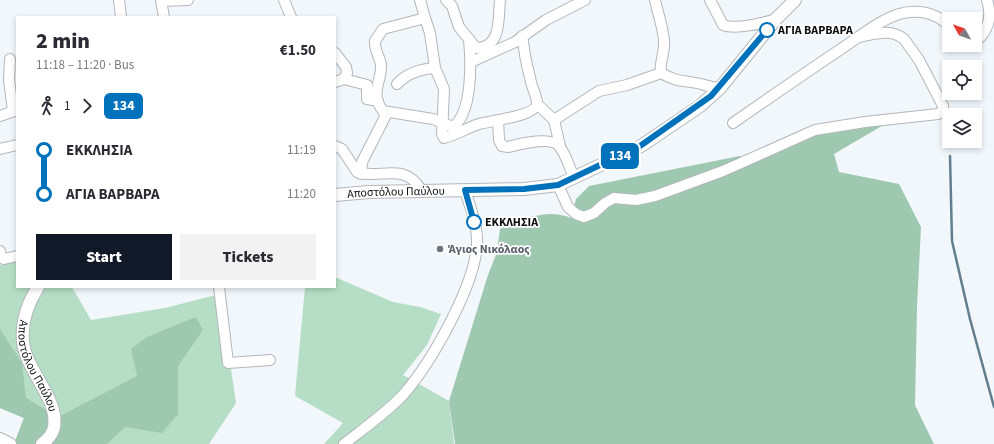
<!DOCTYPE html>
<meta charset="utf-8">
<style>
:root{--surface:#fff;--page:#f2f2f3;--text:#2b2b33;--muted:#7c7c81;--accent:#111827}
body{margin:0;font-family:"Source Sans 3",sans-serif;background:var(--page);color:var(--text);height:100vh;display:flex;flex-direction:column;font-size:15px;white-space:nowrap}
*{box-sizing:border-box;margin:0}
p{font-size:13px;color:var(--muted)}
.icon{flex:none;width:22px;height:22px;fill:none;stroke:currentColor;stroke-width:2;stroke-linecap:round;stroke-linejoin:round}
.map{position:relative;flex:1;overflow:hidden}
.sheet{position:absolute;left:16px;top:16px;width:320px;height:272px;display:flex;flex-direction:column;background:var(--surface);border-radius:0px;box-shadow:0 2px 6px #0003}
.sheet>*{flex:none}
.badge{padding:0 8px;border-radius:6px;font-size:14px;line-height:26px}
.needle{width:26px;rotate:310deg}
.buttons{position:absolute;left:942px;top:12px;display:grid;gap:8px}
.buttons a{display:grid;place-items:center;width:40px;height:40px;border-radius:0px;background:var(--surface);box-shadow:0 2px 6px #0003;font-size:20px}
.map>.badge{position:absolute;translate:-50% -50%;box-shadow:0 0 0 2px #fff}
.legs{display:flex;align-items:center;gap:6px;height:44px;padding:0 20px;font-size:13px}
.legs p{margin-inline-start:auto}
.overview{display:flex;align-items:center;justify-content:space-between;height:68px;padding:0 20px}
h1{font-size:22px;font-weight:800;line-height:30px}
.cta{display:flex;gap:8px;margin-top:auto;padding:8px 20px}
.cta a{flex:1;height:46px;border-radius:0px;background:var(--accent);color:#fff;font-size:16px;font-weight:800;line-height:46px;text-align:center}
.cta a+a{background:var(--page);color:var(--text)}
ul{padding:0 20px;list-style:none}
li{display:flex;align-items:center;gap:14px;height:44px;font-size:15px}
li i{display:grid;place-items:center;width:6px;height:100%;margin:0 5px;background:currentColor}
li i::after{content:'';width:10px;height:10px;margin:-5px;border:3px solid;border-radius:50%;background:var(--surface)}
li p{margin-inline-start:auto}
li:first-child i{background:linear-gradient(#0000 50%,currentColor 0)}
li:last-child i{background:linear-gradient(currentColor 50%,#0000 0)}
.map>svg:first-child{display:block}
</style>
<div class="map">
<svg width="994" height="444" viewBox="0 0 994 444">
<rect width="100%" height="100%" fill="#f2f7fb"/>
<!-- green -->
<g fill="#b6dec6">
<polygon points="17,253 17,287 72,287 91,320 165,308 220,294 236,403 209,444 14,444 24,418 0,408 0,265"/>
<polygon points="335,277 393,302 420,307 441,314 427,345 403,375 449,401 454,444 324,444 343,423 295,396 305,287 335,287"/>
</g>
<!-- forest -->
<g fill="#9fc8b0">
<path d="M892,120L834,154L839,172L899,184L921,227L917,307L915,405L934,444H455L449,401L488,275L497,252L500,229C522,219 548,208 571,218L576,199L589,186L740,156L747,165L818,133Z"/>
<polygon points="196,317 203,330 178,366 178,414 162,433 125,427 107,444 14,444 24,418 0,408 0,329 22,363 26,398 58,417 137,376 131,349 147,337"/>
</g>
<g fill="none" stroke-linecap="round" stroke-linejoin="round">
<!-- stream -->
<polyline stroke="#617f8f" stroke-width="2.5" points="950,156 952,241 970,319 994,407"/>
<!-- minor casing -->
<g stroke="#b3b7bb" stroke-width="12">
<g id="minor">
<polyline points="119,0 121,17"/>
<polyline points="161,0 164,17"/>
<polyline points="284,0 291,17"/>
<path d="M420,0L425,18L383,29L375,41C374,50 380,57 381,65C382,81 369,94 383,111L433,119L453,127C473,112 471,61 469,39"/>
<path d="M446,0L452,6L459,27L476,48C502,48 498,18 500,0"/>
<path d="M655,0C658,14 663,27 664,41C665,53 659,63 661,73"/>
<path d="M710,0L723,25C735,30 764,23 776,19"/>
<polyline points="162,1 188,0"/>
<path d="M425,18L430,33L435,68L444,89L442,134L444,138C456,135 467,128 479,124C490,121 537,116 537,103C537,96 532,88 531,82C527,67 524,52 522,36"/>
<path d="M975,42C989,31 992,16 987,0"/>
<polyline points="335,53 346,67 347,73 344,79 335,82"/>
<polyline points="10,59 9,80 13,111"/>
<polyline points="471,62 515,42 546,20 585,0"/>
<polyline points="344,79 367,85 367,99 378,101"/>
<path d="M397,84C407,73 420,69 435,68"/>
<polyline points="537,104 554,120 560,146"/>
<polyline points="0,116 17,110"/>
<path d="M498,120L499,140L502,146L508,147C520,144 551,136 559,146C566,154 569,167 574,177"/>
<path d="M554,120L599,91L627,85L661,73C678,83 685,80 701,84C708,86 712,88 720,88"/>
<path d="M733,123C769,98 805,73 841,49C859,37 878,21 899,14C917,9 936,12 949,26"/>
<path d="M335,146L342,149L357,172C379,180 405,161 421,190"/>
<polyline points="0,149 17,145"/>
<polyline points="361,174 362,162 387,113"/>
<path d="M558,185L568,207L576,214L584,217L594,213L605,203L614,198L636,200L655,196L723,171L815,130L865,122L938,114L943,111V106L919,60L904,39C891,28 874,34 859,37"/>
<polyline points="0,251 1,257 4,259 17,256"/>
<polyline points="219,287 228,363 270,360"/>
<path d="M344,444C363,429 386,413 403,395C431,363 475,286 477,244C478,226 470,207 465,190"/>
</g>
</g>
<!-- tertiary casing -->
<g stroke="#b3b7bb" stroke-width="14">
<g id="tertiary">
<path id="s1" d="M335,195L369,192L524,189L558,185L641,146L700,106L720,88L776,19L795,0"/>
<path id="s2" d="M38,287C28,303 21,322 23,342C26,371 59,399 54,427C53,434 47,440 42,444"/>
<polyline points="0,439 10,444"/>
</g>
</g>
<!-- minor -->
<use href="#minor" stroke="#fff" stroke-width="10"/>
<!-- tertiary -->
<use href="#tertiary" stroke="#fff" stroke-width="12"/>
</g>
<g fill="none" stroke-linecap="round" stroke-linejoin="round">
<!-- line-1 casing -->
<g stroke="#fff" stroke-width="9">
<polyline id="line-1" points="474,222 465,190 524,189 558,185 640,146 711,96 767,30"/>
</g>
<!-- line-1 -->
<use href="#line-1" stroke="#0072bc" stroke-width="6"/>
</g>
<!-- markers -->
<g fill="#fff" stroke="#0072bc" stroke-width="2">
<circle cx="767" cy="30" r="7"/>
<circle cx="474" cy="222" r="7"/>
</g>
<circle fill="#6b7280" stroke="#fff" stroke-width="1.5" cx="440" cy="249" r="4"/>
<g text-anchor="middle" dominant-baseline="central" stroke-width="3.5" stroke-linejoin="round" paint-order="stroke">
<!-- stop labels -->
<g font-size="12" font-weight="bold" fill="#0e0f11" stroke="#fff" text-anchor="start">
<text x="778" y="30">ΑΓΙΑ ΒΑΡΒΑΡΑ</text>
<text x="485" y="222">ΕΚΚΛΗΣΙΑ</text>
</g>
<!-- street labels -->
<g font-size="12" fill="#0e0f11" stroke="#fff">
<text stroke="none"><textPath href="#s1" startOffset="61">Αποστόλου Παύλου</textPath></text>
<text stroke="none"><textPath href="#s2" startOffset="85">Αποστόλου Παύλου</textPath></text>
</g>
<!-- worship labels -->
<g font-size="12" font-weight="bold" fill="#5b616d" stroke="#fff" text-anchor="start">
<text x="448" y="249">Άγιος Νικόλαος</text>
</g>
</g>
</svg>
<div class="buttons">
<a><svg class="needle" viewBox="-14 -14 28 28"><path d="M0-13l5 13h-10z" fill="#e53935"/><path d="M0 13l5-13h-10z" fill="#7c7c81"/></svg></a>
<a><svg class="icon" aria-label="locate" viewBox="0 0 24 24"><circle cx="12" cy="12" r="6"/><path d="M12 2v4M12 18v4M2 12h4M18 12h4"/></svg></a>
<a><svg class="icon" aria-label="layers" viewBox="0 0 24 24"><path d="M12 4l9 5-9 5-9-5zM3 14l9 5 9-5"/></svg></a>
</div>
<b class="badge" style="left:620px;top:156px;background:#0072bc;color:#fff">134</b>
<section class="sheet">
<div class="overview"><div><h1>2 min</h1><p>11:18 – 11:20 · Bus</p></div><b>€1.50</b></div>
<div class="legs"><svg class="icon" aria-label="walk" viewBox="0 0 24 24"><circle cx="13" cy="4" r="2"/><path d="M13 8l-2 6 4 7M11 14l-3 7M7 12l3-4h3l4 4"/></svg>1<svg class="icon" aria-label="forward" viewBox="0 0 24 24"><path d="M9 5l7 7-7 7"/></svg><b class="badge" style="background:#0072bc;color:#fff">134</b></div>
<ul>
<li><i style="color:#0072bc"></i><b>ΕΚΚΛΗΣΙΑ</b><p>11:19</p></li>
<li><i style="color:#0072bc"></i><b>ΑΓΙΑ ΒΑΡΒΑΡΑ</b><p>11:20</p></li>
</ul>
<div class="cta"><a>Start</a><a>Tickets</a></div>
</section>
</div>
